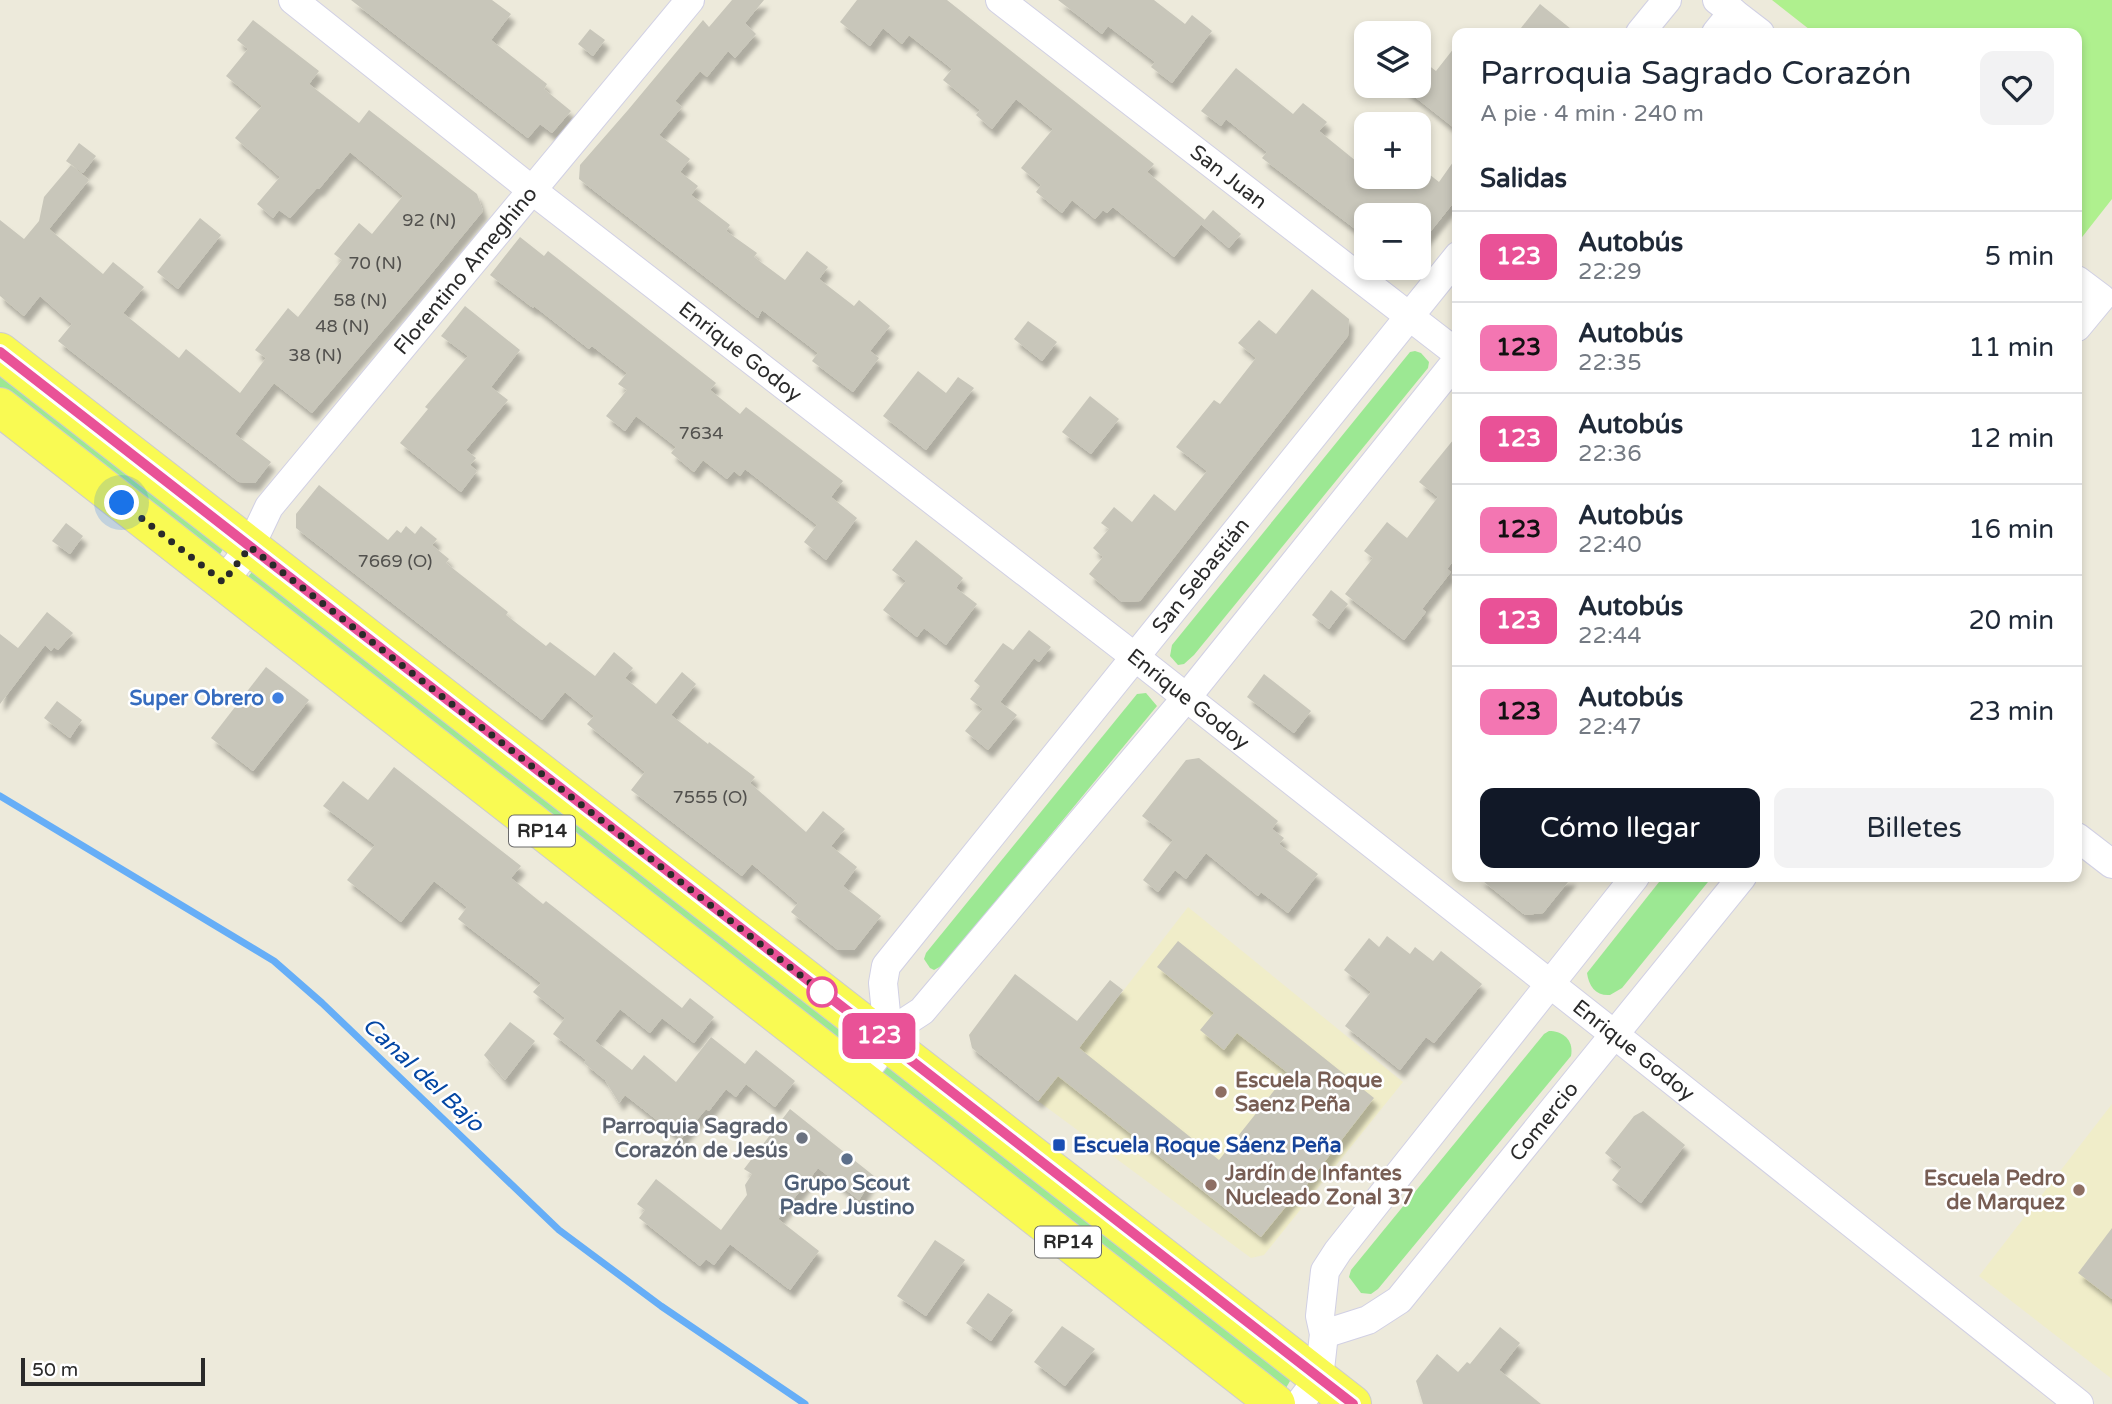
<!DOCTYPE html>
<html lang="es">
<meta charset="utf-8">
<style>
:root{--surface:#fff;--page:#f2f2f3;--text:#1f2937;--muted:#747a83;--line:#e0e1e3;--accent:#111827}
body{margin:0;font-family:"Varela Round",sans-serif;background:var(--page);color:var(--text);height:100vh;display:flex;flex-direction:column;font-size:26px;white-space:nowrap}
*{box-sizing:border-box;margin:0}
p{font-size:23px;color:var(--muted)}
.icon{flex:none;width:38px;height:38px;fill:none;stroke:currentColor;stroke-width:2;stroke-linecap:round;stroke-linejoin:round}
.map{position:relative;flex:1;overflow:hidden}
.details{position:absolute;left:1452px;top:28px;width:630px;height:854px;display:flex;flex-direction:column;background:var(--surface);border-radius:14px;box-shadow:0 4px 10px #0003}
.details>*{flex:none}
.badge{padding:0 14px;border-radius:10px;font-size:24px;line-height:46px}
.fabs{position:absolute;left:1354px;top:21px;display:grid;gap:14px}
.fabs a{display:grid;place-items:center;width:77px;height:77px;border-radius:14px;background:var(--surface);box-shadow:0 4px 10px #0003;font-size:35px}
.scale{position:absolute;left:21px;bottom:18px;width:184px;box-sizing:border-box;padding-left:7px;border:4px solid #2a2a2a;border-top:0;font-size:19px;line-height:24px;white-space:nowrap;color:#2a2a2a;-webkit-text-stroke:5px #fff;paint-order:stroke}
.you{position:absolute;width:35px;height:35px;margin:-18px;border:5px solid #fff;border-radius:50%;background:#1a73e8;box-shadow:0 0 0 10px #1a73e833}
.map>.badge{position:absolute;translate:-50% -50%;box-shadow:0 0 0 4px #fff}
h2{padding:0 28px;font-size:26px;line-height:63px}
.round{display:grid;place-items:center;flex:none;width:74px;height:74px;border-radius:14px;background:var(--page)}
.summary{display:flex;align-items:center;justify-content:space-between;height:119px;padding:0 28px}
h1{font-size:33px;font-weight:600;line-height:52px}
.button{display:flex;gap:14px;margin-top:auto;padding:14px 28px}
.button a{flex:1;height:80px;border-radius:14px;background:var(--accent);color:#fff;font-size:28px;font-weight:600;line-height:80px;text-align:center}
.button a+a{background:var(--page);color:var(--text)}
ul{padding:0;list-style:none}
li{display:flex;align-items:center;gap:21px;height:91px;padding:0 28px;border-top:2px solid var(--line)}
li div{flex:1}
li b{display:block;font-size:26px}
li em{font-style:normal}
li .badge{min-width:77px;font-weight:700;text-align:center}
.map>svg:first-child{display:block}
</style>
<div class="map">
<svg width="2112" height="1404" viewBox="0 0 2112 1404">
<defs>
<filter id="shadow"><feDropShadow dx="4.5" dy="8" stdDeviation="2" flood-color="#0004"/></filter>
</defs>
<rect width="100%" height="100%" fill="#edeadb"/>
<!-- education -->
<g fill="#f0edc9">
<polygon points="1188,907 1403,1082 1264,1255 1251,1258 1038,1101"/>
<polygon points="2112,1104 2112,1379 1979,1276"/>
</g>
<!-- green -->
<g fill="#9ce893">
<polygon points="1415,351 1421,353 1429,362 1428,368 1194,655 1184,664 1178,665 1170,656 1172,645 1410,352"/>
<polygon points="0,370 223,549 219,556 0,393"/>
<polygon points="252,572 861,1042 863,1048 859,1055 247,578"/>
<polygon points="1146,693 1157,706 943,965 934,970 930,968 924,959 926,953 1137,694"/>
<path d="M1663,877H1712L1622,988L1610,995C1596,996 1589,987 1587,973Z"/>
<path d="M1549,1031C1563,1031 1574,1040 1571,1056L1378,1289L1371,1294L1361,1293L1349,1277L1351,1270L1544,1034Z"/>
<polygon points="892,1066 1289,1376 1290,1381 1286,1388 882,1073 887,1067"/>
</g>
<!-- pitch -->
<polygon fill="#aff08e" points="1772,0 2112,0 2112,199 2079,241 2077,240 2077,33 1814,33"/>
<g fill="none" stroke-linecap="round" stroke-linejoin="round">
<!-- stream -->
<polyline stroke="#66aef7" stroke-width="7" points="0,796 274,961 322,1003 559,1230 661,1306 805,1404"/>
</g>
<!-- building -->
<g fill="#c8c6ba" filter="url(#shadow)">
<polygon points="351,0 492,0 511,14 491,40 547,84 544,89 571,111 552,133 540,124 528,138"/>
<polygon points="732,0 764,0 745,23 756,34 735,58 728,51 707,77 700,71 675,101 682,107 659,135 690,159 680,172 698,186 691,195 730,225 726,231 757,253 754,257 785,280 807,251 828,267 819,279 854,306 859,300 890,326 870,351 879,358 853,392 812,361 818,353 762,310 758,318 579,179 580,165 628,110 703,20 709,27"/>
<polygon points="857,0 947,0 1154,164 1147,172 1205,220 1174,257 1113,207 1107,213 1103,210 1095,219 1072,200 1062,213 1036,192 1041,185 1021,168 1053,129 1016,99 992,129 976,115 980,110 943,80 952,69 909,35 902,44 883,28 870,46 840,22"/>
<polygon points="1058,0 1154,0 1185,24 1192,15 1212,31 1172,83 1151,67 1155,62 1108,26 1102,34"/>
<polygon points="1540,4 1576,33 1517,33"/>
<polygon points="253,20 319,71 309,84 359,123 369,110 477,194 483,211 426,280 312,413 274,383 235,434 271,462 255,483 239,482 58,341 72,324 40,296 24,316 0,296 0,220 24,239 39,221 44,197 71,165 89,180 49,229 103,274 113,262 144,287 123,313 179,358 186,349 240,393 266,358 255,350 288,308 298,317 342,260 334,254 359,223 372,234 403,196 350,152 319,189 317,188 290,218 279,210 273,218 257,204 280,177 235,138 262,106 226,76 248,49 237,40"/>
<polygon points="590,29 605,40 593,56 578,44"/>
<polygon points="1458,43 1458,131 1401,86 1419,86 1419,58 1436,71"/>
<polygon points="1236,68 1293,114 1303,103 1327,122 1319,131 1367,170 1367,177 1419,177 1420,167 1439,182 1458,155 1458,197 1419,246 1419,215 1367,215 1367,238 1262,158 1267,152 1226,119 1221,126 1201,111"/>
<polygon points="79,143 96,156 83,173 66,161"/>
<polygon points="1213,210 1241,234 1229,248 1201,224"/>
<polygon points="200,218 221,235 178,289 157,272"/>
<polygon points="520,237 544,256 548,251 716,383 710,390 740,414 746,407 843,481 831,497 857,518 826,560 804,542 817,525 745,469 740,476 734,471 727,479 703,460 694,472 671,453 676,447 636,416 625,431 606,416 627,390 618,384 627,373 592,346 589,349 534,306 533,308 490,275"/>
<polygon points="1312,289 1349,319 1348,336 1140,601 1122,602 1089,574 1103,557 1093,548 1109,529 1101,523 1114,507 1132,522 1154,494 1175,511 1207,471 1176,447 1214,400 1220,404 1256,358 1238,343 1259,320 1276,334"/>
<polygon points="465,306 520,350 491,387 508,400 466,450 476,458 470,465 477,471 461,492 400,443 428,409 425,407 468,356 441,336"/>
<polygon points="1028,321 1057,342 1042,361 1014,339"/>
<polygon points="918,371 946,393 958,377 974,388 926,450 883,416"/>
<polygon points="1090,396 1119,419 1091,454 1062,432"/>
<polygon points="1458,434 1458,555 1447,569 1451,572 1422,609 1426,612 1404,640 1345,594 1373,558 1364,551 1387,522 1407,538 1438,497 1419,482"/>
<polygon points="319,485 388,540 397,530 401,533 406,526 415,534 421,526 437,539 432,545 449,559 446,563 508,612 506,615 546,646 550,642 595,676 614,652 633,668 625,678 656,704 682,672 696,684 671,715 708,744 709,742 755,777 750,783 806,832 823,811 845,829 831,846 857,867 843,886 881,916 854,950 838,950 791,912 798,903 752,864 742,876 631,790 645,772 587,724 594,716 565,692 542,720 296,528 296,514"/>
<polygon points="66,523 83,536 70,554 52,541"/>
<polygon points="916,540 963,578 956,588 977,604 946,645 924,628 917,637 883,610 906,581 892,570"/>
<polygon points="1331,590 1348,604 1329,629 1312,615"/>
<polygon points="47,612 73,633 58,650 54,647 51,651 45,645 0,704 0,634 18,648"/>
<polygon points="1029,630 1051,647 1039,662 1034,658 1000,702 1017,715 988,750 965,731 983,709 970,699 980,686 974,681 1003,643 1013,650"/>
<polygon points="266,667 309,700 253,771 211,738"/>
<polygon points="1264,674 1311,711 1294,733 1247,697"/>
<polygon points="57,701 82,720 70,738 44,718"/>
<polygon points="1199,758 1278,821 1272,829 1284,838 1279,844 1318,874 1288,913 1261,892 1258,896 1206,853 1186,879 1175,870 1158,892 1143,880 1173,840 1142,816 1186,760"/>
<polygon points="394,767 521,866 511,878 543,904 546,901 682,1008 690,998 714,1017 694,1043 662,1018 650,1033 620,1009 595,1041 632,1070 644,1055 676,1082 711,1037 745,1064 756,1050 795,1081 775,1107 746,1084 736,1097 726,1089 709,1111 706,1109 681,1139 625,1095 619,1103 605,1080 584,1063 586,1060 553,1034 565,1018 533,992 541,983 458,919 467,907 434,881 401,922 347,880 375,845 323,806 343,781 368,800"/>
<polygon points="1478,877 1572,877 1543,913 1525,915"/>
<polygon points="1387,936 1410,954 1415,947 1433,961 1441,951 1482,984 1434,1043 1426,1037 1400,1070 1345,1026 1371,992 1344,970 1369,938 1379,947"/>
<polygon points="1178,941 1374,1098 1298,1196 1296,1194 1261,1237 1058,1076 1038,1101 972,1048 969,1035 1015,974 1077,1021 1110,980 1123,990 1079,1048 1219,1160 1288,1073 1237,1033 1224,1050 1200,1030 1214,1013 1157,967"/>
<polygon points="510,1022 535,1041 505,1080 484,1055"/>
<polygon points="790,1109 874,1176 859,1200 818,1168 778,1219 819,1251 790,1290 730,1244 714,1265 706,1259 700,1266 639,1218 645,1210 637,1204 656,1179 721,1230 747,1195 745,1185 752,1174 744,1169"/>
<polygon points="1643,1111 1685,1145 1641,1203 1612,1180 1622,1167 1605,1153 1634,1116"/>
<polygon points="2112,1228 2112,1299 2078,1273"/>
<polygon points="935,1240 965,1260 926,1316 897,1296"/>
<polygon points="988,1293 1013,1310 991,1341 966,1323"/>
<polygon points="1062,1326 1095,1349 1065,1386 1034,1362"/>
<polygon points="1500,1327 1520,1343 1499,1370 1541,1404 1423,1404 1416,1381 1437,1354 1458,1372 1467,1362 1470,1364"/>
</g>
<g fill="none" stroke-linecap="round" stroke-linejoin="round">
<!-- minor casing -->
<g stroke="#d1d0e4" stroke-width="30">
<g id="minor">
<path id="s1" d="M293,0L533,191L1135,657L1615,1035L2079,1404"/>
<path id="s2" d="M1000,0L1458,354"/>
<polyline points="1717,0 1760,33"/>
<polyline points="1640,33 1667,0"/>
<polyline points="1716,33 1733,12"/>
<polyline points="2077,280 2101,298 2077,327"/>
<path id="s3" d="M223,582L250,547L269,507L690,0"/>
<polyline points="2077,837 2112,864"/>
<path id="s4" d="M889,1043L883,983L886,966L1458,256"/>
<polyline points="860,1079 899,1026 922,1011 1186,698 1458,359"/>
<path id="s5" d="M1324,1334L1368,1320L1399,1300L1742,877"/>
<polyline points="1299,1404 1319,1378 1324,1334 1320,1316 1325,1271 1338,1251 1635,877"/>
</g>
</g>
<!-- primary casing -->
<g stroke="#ccc" stroke-width="40">
<g id="primary">
<polyline points="0,352 1352,1404"/>
<polyline points="0,407 1276,1404"/>
</g>
</g>
<!-- minor -->
<use href="#minor" stroke="#fff" stroke-width="28"/>
<!-- primary -->
<use href="#primary" stroke="#f9fa53" stroke-width="38"/>
</g>
<g fill="none" stroke-linecap="round" stroke-linejoin="round">
<!-- line casing -->
<g stroke="#fff" stroke-width="16">
<polyline id="line" points="0,352 1353,1404"/>
</g>
<!-- line -->
<use href="#line" stroke="#e95297" stroke-width="10"/>
<!-- walk -->
<polyline stroke="#2a2a2a" stroke-width="7" stroke-dasharray="0 12.6" points="122,503 223,582 250,547 822,992"/>
</g>
<!-- markers -->
<circle fill="#3f7fe0" stroke="#fff" stroke-width="2.5" cx="278" cy="698" r="7"/>
<circle fill="#fff" stroke="#e95297" stroke-width="3.5" cx="822" cy="992" r="14"/>
<g fill="#8d6e63" stroke="#fff" stroke-width="2.5">
<circle cx="1221" cy="1092" r="7"/>
<circle cx="1211" cy="1185" r="7"/>
<circle cx="2079" cy="1190" r="7"/>
</g>
<circle fill="#6b7280" stroke="#fff" stroke-width="2.5" cx="802" cy="1138" r="7"/>
<rect fill="#1a4fb4" stroke="#fff" stroke-width="2.5" x="1052" y="1138" width="14" height="14" rx="3.5"/>
<circle fill="#5c6f8a" stroke="#fff" stroke-width="2.5" cx="847" cy="1159" r="7"/>
<g text-anchor="middle" dominant-baseline="central" stroke-width="5" stroke-linejoin="round" paint-order="stroke">
<!-- number labels -->
<g font-size="18" fill="#52514e">
<text x="429" y="220">92 (N)</text>
<text x="375" y="263">70 (N)</text>
<text x="360" y="300">58 (N)</text>
<text x="342" y="326">48 (N)</text>
<text x="315" y="355">38 (N)</text>
<text x="701" y="433">7634</text>
<text x="395" y="561">7669 (O)</text>
<text x="710" y="797">7555 (O)</text>
</g>
<!-- shield labels -->
<g fill="#fff" stroke="#6a6a6a" stroke-width="2">
<rect x="509" y="815.5" width="66" height="31" rx="5"/>
<rect x="1035" y="1226.5" width="66" height="31" rx="5"/>
</g>
<g font-size="19" font-weight="bold" fill="#2a2a2a">
<text x="542" y="831">RP14</text>
<text x="1068" y="1242">RP14</text>
</g>
<!-- street labels -->
<g font-size="21" fill="#2a2a2a" stroke="#fff">
<text stroke="none"><textPath href="#s2" startOffset="289">San Juan</textPath></text>
<text stroke="none"><textPath href="#s3" startOffset="396">Florentino Ameghino</textPath></text>
<text stroke="none"><textPath href="#s1" startOffset="569">Enrique Godoy</textPath></text>
<text stroke="none"><textPath href="#s4" startOffset="579">San Sebastián</textPath></text>
<text stroke="none"><textPath href="#s1" startOffset="1136">Enrique Godoy</textPath></text>
<text stroke="none"><textPath href="#s1" startOffset="1703">Enrique Godoy</textPath></text>
<text stroke="none"><textPath href="#s5" startOffset="313">Comercio</textPath></text>
</g>
<!-- shop labels -->
<g font-size="21" font-weight="bold" fill="#366cbe" stroke="#fff" text-anchor="end">
<text x="264" y="698">Super Obrero</text>
</g>
<!-- education labels -->
<g font-size="21" font-weight="bold" fill="#785e54" stroke="#fff" text-anchor="start">
<text x="1235" y="1080">Escuela Roque<tspan x="1235" dy="24">Saenz Peña</tspan></text>
<text x="1225" y="1173">Jardín de Infantes<tspan x="1225" dy="24">Nucleado Zonal 37</tspan></text>
<text x="2065" y="1178" text-anchor="end">Escuela Pedro<tspan x="2065" dy="24">de Marquez</tspan></text>
</g>
<!-- worship labels -->
<g font-size="21" font-weight="bold" fill="#5b616d" stroke="#fff" text-anchor="end">
<text x="788" y="1126">Parroquia Sagrado<tspan x="788" dy="24">Corazón de Jesús</tspan></text>
</g>
<!-- transit labels -->
<g font-size="21" font-weight="bold" fill="#164399" stroke="#fff" text-anchor="start">
<text x="1073" y="1145">Escuela Roque Sáenz Peña</text>
</g>
<!-- service labels -->
<g font-size="21" font-weight="bold" fill="#4e5e75" stroke="#fff">
<text x="847" y="1183">Grupo Scout<tspan x="847" dy="24">Padre Justino</tspan></text>
</g>
<!-- water labels -->
<g font-size="23" font-style="italic" fill="#0447a4" stroke="#fff">
<text transform="translate(423 1075) rotate(43)">Canal del Bajo</text>
</g>
</g>
</svg>
<div class="fabs">
<a><svg class="icon" aria-label="layers" viewBox="0 0 24 24"><path d="M12 4l9 5-9 5-9-5zM3 14l9 5 9-5"/></svg></a>
<a>+</a>
<a>−</a>
</div>
<div class="scale">50 m</div>
<div class="you" style="left:122px;top:503px"></div>
<b class="badge" style="left:879px;top:1036px;background:#e95297;color:#fff">123</b>
<section class="details">
<div class="summary"><div><h1>Parroquia Sagrado Corazón</h1><p>A pie · 4 min · 240 m</p></div><a class="round"><svg class="icon" aria-label="heart" viewBox="0 0 24 24"><path d="M12 20l-8-8c-3-5 5-10 8-4 3-6 11-1 8 4z"/></svg></a></div>
<h2>Salidas</h2>
<ul>
<li><span class="badge" style="background:#e95297;color:#fff">123</span><div><b>Autobús</b><p>22:29</p></div><em>5 min</em></li>
<li><span class="badge" style="background:#f376b2;color:#111">123</span><div><b>Autobús</b><p>22:35</p></div><em>11 min</em></li>
<li><span class="badge" style="background:#e95297;color:#fff">123</span><div><b>Autobús</b><p>22:36</p></div><em>12 min</em></li>
<li><span class="badge" style="background:#f376b2;color:#111">123</span><div><b>Autobús</b><p>22:40</p></div><em>16 min</em></li>
<li><span class="badge" style="background:#e95297;color:#fff">123</span><div><b>Autobús</b><p>22:44</p></div><em>20 min</em></li>
<li><span class="badge" style="background:#f376b2;color:#111">123</span><div><b>Autobús</b><p>22:47</p></div><em>23 min</em></li>
</ul>
<div class="button"><a>Cómo llegar</a><a>Billetes</a></div>
</section>
</div>
